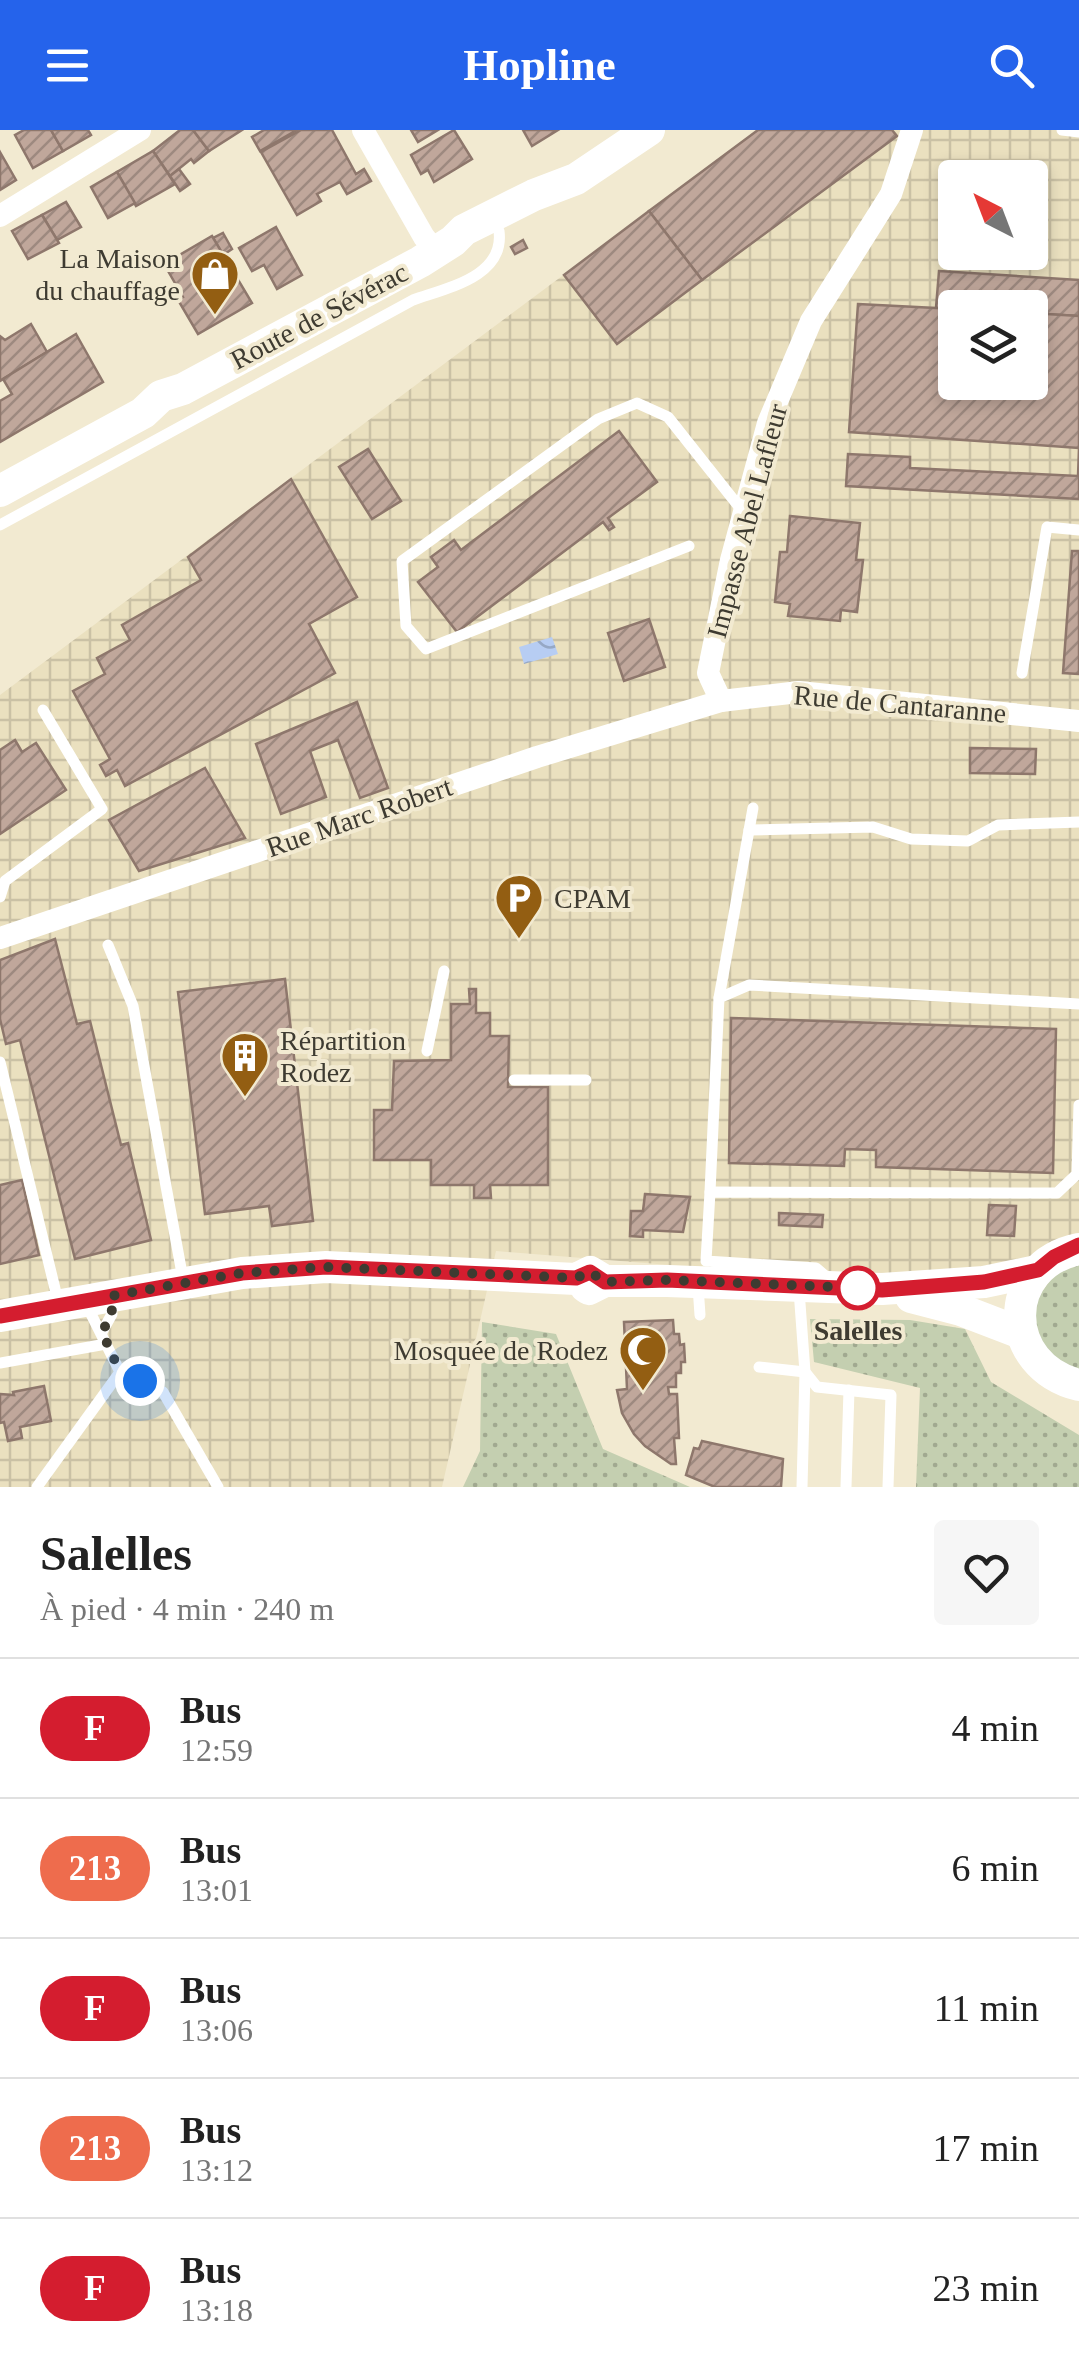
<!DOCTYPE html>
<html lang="fr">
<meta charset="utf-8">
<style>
:root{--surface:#fff;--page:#f6f6f6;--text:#222;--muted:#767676;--line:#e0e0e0;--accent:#2563eb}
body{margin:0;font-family:Georgia,serif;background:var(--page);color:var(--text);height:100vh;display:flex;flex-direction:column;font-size:38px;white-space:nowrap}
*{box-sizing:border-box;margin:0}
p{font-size:32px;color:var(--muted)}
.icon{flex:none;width:55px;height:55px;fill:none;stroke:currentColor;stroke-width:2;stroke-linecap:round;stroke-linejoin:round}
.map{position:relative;height:1357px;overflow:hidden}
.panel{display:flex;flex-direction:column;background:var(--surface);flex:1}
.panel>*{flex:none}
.badge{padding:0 20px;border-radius:32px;font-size:35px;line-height:65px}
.needle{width:65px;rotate:318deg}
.tools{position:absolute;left:938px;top:30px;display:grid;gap:20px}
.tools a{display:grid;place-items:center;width:110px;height:110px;border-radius:10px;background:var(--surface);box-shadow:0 5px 15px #0003;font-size:50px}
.you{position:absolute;width:50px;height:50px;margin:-25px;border:8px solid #fff;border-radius:50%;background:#1a73e8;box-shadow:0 0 0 15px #1a73e833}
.map>.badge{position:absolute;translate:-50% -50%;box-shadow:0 0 0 5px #fff}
.round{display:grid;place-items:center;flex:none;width:105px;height:105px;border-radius:10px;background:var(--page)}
.summary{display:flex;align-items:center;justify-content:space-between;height:170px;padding:0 40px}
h1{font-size:48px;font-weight:700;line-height:75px}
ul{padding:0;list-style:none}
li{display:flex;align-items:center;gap:30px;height:140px;padding:0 40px;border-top:2px solid var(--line)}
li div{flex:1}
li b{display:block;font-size:38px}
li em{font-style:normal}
li .badge{min-width:110px;font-weight:700;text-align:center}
header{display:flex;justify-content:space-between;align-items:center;height:130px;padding:0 40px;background:var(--accent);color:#fff;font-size:45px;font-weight:700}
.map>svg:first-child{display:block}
</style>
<header><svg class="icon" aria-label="menu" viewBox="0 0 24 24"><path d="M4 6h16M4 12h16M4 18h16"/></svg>Hopline<svg class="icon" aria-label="search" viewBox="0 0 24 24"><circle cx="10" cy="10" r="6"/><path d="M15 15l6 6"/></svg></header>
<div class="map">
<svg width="1079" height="1357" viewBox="0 0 1079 1357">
<defs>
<pattern id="industrial-grid" width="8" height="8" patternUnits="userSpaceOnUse" patternTransform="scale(2.5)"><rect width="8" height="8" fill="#eae0bf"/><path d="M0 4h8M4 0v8" fill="none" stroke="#cac1a5"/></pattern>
<pattern id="grass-dots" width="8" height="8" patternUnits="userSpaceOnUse" patternTransform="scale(2.5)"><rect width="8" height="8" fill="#c4cfb0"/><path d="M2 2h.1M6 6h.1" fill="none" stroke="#a1a990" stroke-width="1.8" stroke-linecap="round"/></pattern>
<pattern id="water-waves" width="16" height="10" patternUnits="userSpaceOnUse" patternTransform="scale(2.5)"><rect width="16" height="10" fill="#b7cdf3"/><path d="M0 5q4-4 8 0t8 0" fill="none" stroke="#96a8c5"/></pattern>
<pattern id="building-hatch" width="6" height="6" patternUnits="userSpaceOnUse" patternTransform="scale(2.5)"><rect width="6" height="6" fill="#c0a79b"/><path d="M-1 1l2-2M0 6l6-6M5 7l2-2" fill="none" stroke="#9d897f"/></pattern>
</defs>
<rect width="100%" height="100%" fill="#f2ead1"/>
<!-- industrial -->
<path fill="url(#industrial-grid)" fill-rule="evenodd" d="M758,0H1079V1168L496,1121L442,1357H0V565ZM955,48H1030V122H955ZM955,178H1030V252H955Z"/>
<!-- grass -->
<g fill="url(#grass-dots)">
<polygon points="1079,1135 1079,1241 1060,1235 1036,1208 1034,1173 1055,1143"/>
<polygon points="810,1189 910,1190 965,1199 991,1252 1079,1305 1079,1357 916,1357 920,1258 814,1232"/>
<polygon points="482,1192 556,1204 603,1319 690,1357 463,1357 480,1321"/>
</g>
<!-- water -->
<polygon fill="url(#water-waves)" points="552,507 558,524 524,534 519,517"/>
<!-- building -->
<g fill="url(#building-hatch)" stroke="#8e776c" stroke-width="2.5">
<polygon points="24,0 51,0 63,21 33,38 15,5"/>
<polygon points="51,0 88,0 91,5 63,21"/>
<polygon points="180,0 193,0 209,21 194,33 191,29 170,46 153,21"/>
<polygon points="193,0 242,0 209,21"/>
<polygon points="264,0 297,0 260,21 252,7"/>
<polygon points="301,0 332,0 356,44 364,39 371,51 347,64 340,52 317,64 321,71 297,85 261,22"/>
<polygon points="411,0 438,0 418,12"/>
<polygon points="454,0 472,29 434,52 428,40 421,44 411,25"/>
<polygon points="523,0 558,0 532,16"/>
<polygon points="758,0 892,0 897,6 702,150 649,81"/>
<polygon points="153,21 175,54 136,76 117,42"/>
<polygon points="0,22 16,50 0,60"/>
<polygon points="179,39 190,54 180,61 170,46"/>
<polygon points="117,42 135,73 108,88 91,57"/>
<polygon points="66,72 81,97 57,110 42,85"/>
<polygon points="649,81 702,150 617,214 564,145"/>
<polygon points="42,85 59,113 28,129 12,101"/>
<polygon points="276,97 302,145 277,159 264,135 252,141 239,118"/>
<polygon points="223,103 232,119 223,125 213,108"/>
<polygon points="212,106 252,173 198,204 178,170 183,167 164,134"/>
<polygon points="523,110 527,118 515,124 511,117"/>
<polygon points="939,141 1079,150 1079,186 1030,183 1030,178 936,178"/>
<polygon points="858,174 955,179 955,252 1030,252 1030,183 1079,186 1079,318 849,302"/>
<polygon points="31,194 47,222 0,251 0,206 5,210"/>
<polygon points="76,204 103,252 0,312 0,271 12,264 3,249"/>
<polygon points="619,301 657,352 608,388 614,397 609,400 603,392 457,502 418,452 438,437 431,427 454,410 461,420"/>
<polygon points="1079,318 1079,369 846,356 848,324 910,327 910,338 1078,346"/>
<polygon points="368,319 401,371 372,389 339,337"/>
<polygon points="291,349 357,467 309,494 335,543 125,656 117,640 106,646 100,635 110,629 73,561 105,544 97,528 130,510 122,495 201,450 188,427"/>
<polygon points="790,386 860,393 856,430 863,430 857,482 841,480 840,491 788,486 790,474 775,472 780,422 787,422"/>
<polygon points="1072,421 1079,421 1079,544 1063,543"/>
<polygon points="649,489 665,537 624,551 608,503"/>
<polygon points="357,572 388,658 360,668 338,610 310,621 326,667 281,684 256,614"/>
<polygon points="15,610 22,622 36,613 66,660 0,704 0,620"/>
<polygon points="970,618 1036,619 1035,644 970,643"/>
<polygon points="205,638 245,708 139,741 109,690"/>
<polygon points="55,809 77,894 90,891 121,1015 128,1013 151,1110 75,1129 20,910 6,914 0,889 0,830"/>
<polygon points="285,849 313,1091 272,1096 269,1076 205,1084 178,862"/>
<polygon points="469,859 476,859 476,883 490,883 490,906 509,906 508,957 548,957 548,1055 490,1055 491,1068 474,1068 474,1055 431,1055 431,1030 374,1030 374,980 392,980 394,931 451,930 451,874 470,874"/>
<polygon points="731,888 1056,899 1053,1043 876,1037 876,1020 845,1019 844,1036 729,1033"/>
<polygon points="22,1050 39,1125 0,1134 0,1055"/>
<polygon points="645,1064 690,1067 683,1102 643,1100 643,1107 630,1106 631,1081 643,1081"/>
<polygon points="989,1075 1016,1076 1014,1106 987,1105"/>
<polygon points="779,1083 823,1085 822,1097 779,1095"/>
<polygon points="673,1190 674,1204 679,1204 680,1215 684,1214 685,1232 681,1232 681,1243 676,1243 676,1257 668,1257 669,1264 677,1264 679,1308 674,1308 676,1334 671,1334 645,1316 634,1304 622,1283 617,1260 627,1259 624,1192"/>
<polygon points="44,1256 51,1291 20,1297 22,1308 8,1311 4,1292 0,1293 0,1264 14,1265 13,1262"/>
<polygon points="702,1311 783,1329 781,1357 715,1357 686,1345 694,1318 699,1319"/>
</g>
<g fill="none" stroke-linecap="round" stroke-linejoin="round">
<!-- lane -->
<g stroke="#fff" stroke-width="11">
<polyline points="1062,0 1079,2"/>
<path d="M0,395L413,170C446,158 505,147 499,101"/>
<polyline points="689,416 426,519 406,496 402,431 598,289 637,273 668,287 744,383"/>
<polyline points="1022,543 1047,397 1079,400"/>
<polyline points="749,700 873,697 911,709 968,711 998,695 1079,692"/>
<polyline points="0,767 5,751 102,679 43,580"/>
<polyline points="108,815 133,876 183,1149"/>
<polyline points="719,868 753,678"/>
<polyline points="427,921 444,841"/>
<polyline points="0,932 58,1171"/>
<polyline points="514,950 586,950"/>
<polyline points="710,1062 719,868 749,855 1079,874"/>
<polyline points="829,1149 816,1138 706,1131 710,1062 1057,1063 1077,1044 1079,975"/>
<polyline points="698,1156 700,1185"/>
<polyline points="799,1160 805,1242 802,1357"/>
<polyline points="102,1202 112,1184 111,1168"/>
<polyline points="0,1233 106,1214"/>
<polyline points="759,1237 805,1242 817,1257 891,1265 888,1357"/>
<polyline points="120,1242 163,1262 218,1357"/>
<polyline points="37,1357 120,1242 87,1176"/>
<polyline points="846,1357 849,1260"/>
</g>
<!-- street -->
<g stroke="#fff" stroke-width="22">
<polyline points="363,0 424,107 436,121"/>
<polyline points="0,86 140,0"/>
<polyline points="721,571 708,543 731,430 768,293 811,191 891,64 912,0"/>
<polyline points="0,808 537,627 721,571 799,562 1079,591"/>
</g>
<!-- secondary -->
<g stroke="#fff" stroke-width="32">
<polyline points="0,361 143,283 161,266 183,259 420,132 453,111 464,100 534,65 576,49 649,0"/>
<path d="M1079,1119C1000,1135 1001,1236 1079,1255"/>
<polyline points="586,1157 589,1159 605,1151 667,1151 882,1159 984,1152 1037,1141"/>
<polyline points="911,1167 961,1180 1021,1203"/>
<polyline points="0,1186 242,1143 326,1137 576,1149 590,1142 605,1151"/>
</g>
</g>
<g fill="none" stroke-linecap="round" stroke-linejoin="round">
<!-- line casing -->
<g stroke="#fff" stroke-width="22">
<polyline id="line" points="0,1186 242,1143 326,1137 576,1148 590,1142 605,1152 667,1150 882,1160 984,1152 1038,1140 1054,1127 1079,1115"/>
</g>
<!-- line -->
<use href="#line" stroke="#d41d2f" stroke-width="15"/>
<!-- walk -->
<polyline stroke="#3e3b31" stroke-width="10" stroke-dasharray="0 18" points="140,1251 120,1242 102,1202 112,1184 111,1166 242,1143 326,1137 576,1148 590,1142 605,1152 667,1150 861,1158 858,1158"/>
</g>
<!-- icons -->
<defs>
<g id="shop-pin" transform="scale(2.5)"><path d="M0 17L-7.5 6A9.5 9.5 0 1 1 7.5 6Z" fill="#935e12" stroke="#f2ead1"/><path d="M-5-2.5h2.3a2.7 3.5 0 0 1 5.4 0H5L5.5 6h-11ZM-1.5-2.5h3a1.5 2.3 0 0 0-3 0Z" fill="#fff"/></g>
<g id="parking-pin" transform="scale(2.5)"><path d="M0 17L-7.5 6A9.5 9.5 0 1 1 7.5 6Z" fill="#935e12" stroke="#f2ead1"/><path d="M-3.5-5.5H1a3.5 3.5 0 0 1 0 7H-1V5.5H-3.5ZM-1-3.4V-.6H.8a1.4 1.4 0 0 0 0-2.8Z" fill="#fff"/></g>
<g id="building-pin" transform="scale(2.5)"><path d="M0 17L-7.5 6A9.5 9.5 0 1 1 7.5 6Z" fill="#935e12" stroke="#f2ead1"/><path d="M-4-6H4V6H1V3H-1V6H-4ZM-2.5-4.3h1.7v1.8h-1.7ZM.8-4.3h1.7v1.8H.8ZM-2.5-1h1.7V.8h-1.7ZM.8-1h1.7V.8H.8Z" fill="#fff"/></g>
<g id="mosque-pin" transform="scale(2.5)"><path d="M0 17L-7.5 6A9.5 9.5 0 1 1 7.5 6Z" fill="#935e12" stroke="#f2ead1"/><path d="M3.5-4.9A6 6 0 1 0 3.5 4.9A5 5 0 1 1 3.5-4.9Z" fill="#fff"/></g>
</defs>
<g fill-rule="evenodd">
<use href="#shop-pin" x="215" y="144"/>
<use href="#parking-pin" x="519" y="768"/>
<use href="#building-pin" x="245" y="926"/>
<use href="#mosque-pin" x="643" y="1220"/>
</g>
<!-- markers -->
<circle fill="#fff" stroke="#d41d2f" stroke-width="5" cx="858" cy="1158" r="20"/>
<g text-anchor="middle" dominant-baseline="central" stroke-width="8" stroke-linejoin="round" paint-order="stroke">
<!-- poi labels -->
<g font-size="28" fill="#3e3b31" stroke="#f2ead1" text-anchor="end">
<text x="180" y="128">La Maison<tspan x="180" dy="32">du chauffage</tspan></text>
<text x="554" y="768" text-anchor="start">CPAM</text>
<text x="280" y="910" text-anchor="start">Répartition<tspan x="280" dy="32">Rodez</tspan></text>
<text x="608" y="1220">Mosquée de Rodez</text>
</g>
<!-- street labels -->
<g font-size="28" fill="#3e3b31" stroke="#f2ead1">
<text transform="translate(319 186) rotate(-28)">Route de Sévérac</text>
<text transform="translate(747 391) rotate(-75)">Impasse Abel Lafleur</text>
<text transform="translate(900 574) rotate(5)">Rue de Cantaranne</text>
<text transform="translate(359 687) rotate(-19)">Rue Marc Robert</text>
</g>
<!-- stop labels -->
<g font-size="28" font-weight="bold" fill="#3e3b31" stroke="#f2ead1">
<text x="858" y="1200">Salelles</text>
</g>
</g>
</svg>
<div class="tools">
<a><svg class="needle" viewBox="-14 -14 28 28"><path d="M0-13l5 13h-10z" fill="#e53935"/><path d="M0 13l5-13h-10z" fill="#767676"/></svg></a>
<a><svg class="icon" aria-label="layers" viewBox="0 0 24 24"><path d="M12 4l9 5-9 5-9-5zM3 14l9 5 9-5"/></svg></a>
</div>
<div class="you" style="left:140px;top:1251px"></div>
</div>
<section class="panel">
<div class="summary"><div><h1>Salelles</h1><p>À pied · 4 min · 240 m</p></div><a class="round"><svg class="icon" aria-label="heart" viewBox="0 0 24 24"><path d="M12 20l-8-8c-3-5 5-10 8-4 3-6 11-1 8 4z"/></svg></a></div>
<ul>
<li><span class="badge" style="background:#d41d2f;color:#fff">F</span><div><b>Bus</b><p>12:59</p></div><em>4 min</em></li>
<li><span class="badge" style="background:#ee6c4d;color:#fff">213</span><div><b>Bus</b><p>13:01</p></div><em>6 min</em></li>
<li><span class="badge" style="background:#d41d2f;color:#fff">F</span><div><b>Bus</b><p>13:06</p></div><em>11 min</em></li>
<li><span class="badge" style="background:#ee6c4d;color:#fff">213</span><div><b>Bus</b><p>13:12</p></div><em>17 min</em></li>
<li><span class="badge" style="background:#d41d2f;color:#fff">F</span><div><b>Bus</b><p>13:18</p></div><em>23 min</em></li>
</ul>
</section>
